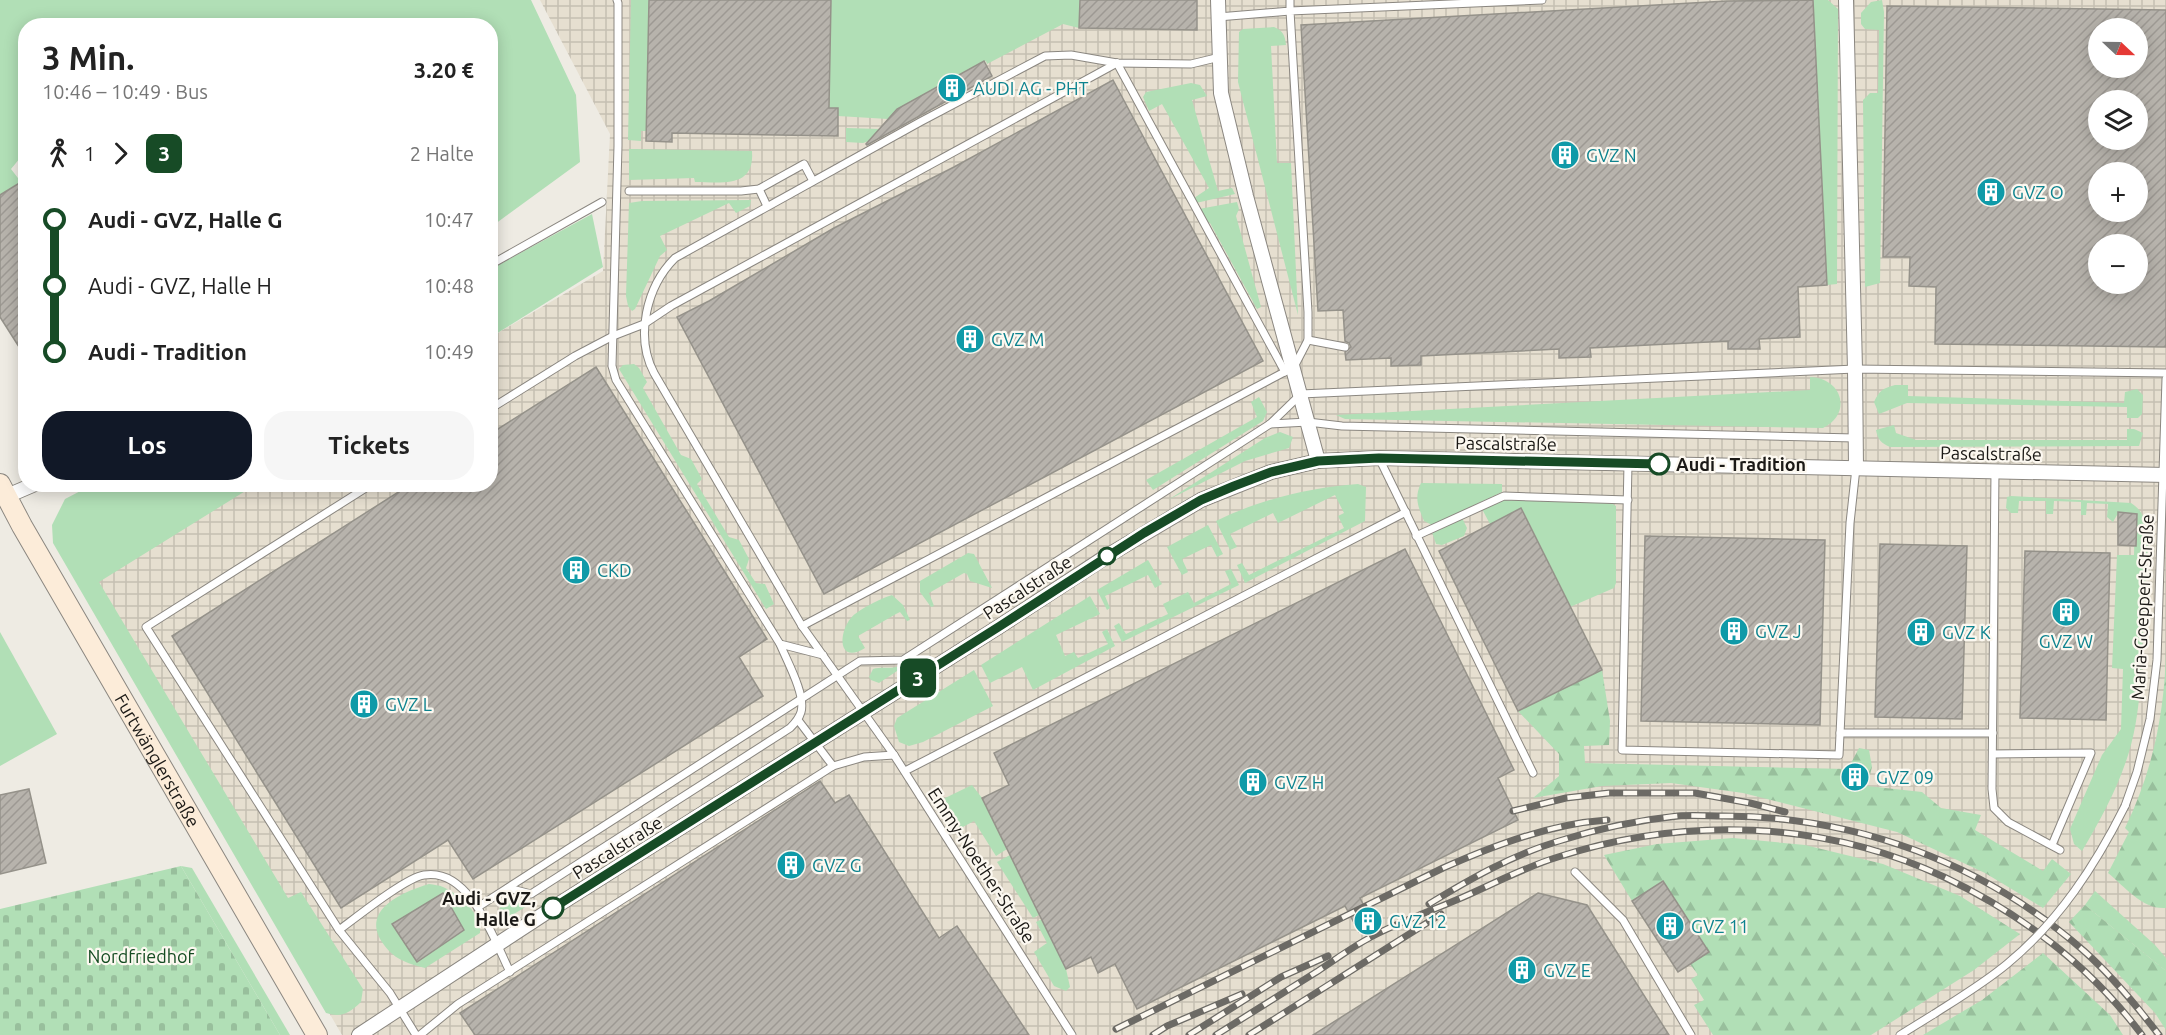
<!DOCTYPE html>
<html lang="de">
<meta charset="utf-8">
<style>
:root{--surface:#fff;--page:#f6f6f6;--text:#222;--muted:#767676;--accent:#111827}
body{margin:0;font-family:Ubuntu,sans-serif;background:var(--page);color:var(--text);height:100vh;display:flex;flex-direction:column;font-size:22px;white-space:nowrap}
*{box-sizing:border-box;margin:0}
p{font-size:20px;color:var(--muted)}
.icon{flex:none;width:33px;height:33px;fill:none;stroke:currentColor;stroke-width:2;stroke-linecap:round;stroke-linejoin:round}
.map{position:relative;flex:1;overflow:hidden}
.details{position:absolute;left:18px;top:18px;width:480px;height:474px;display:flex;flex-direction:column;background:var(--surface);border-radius:24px;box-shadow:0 3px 15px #0003}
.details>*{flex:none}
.badge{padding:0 12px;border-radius:9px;font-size:21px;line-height:39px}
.needle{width:39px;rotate:112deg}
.fabs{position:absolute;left:2088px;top:18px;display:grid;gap:12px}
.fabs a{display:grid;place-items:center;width:60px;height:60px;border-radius:50%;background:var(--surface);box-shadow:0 3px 15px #0003;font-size:30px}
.map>.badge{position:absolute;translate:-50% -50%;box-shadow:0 0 0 3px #fff}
.legs{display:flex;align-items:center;gap:9px;height:66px;padding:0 24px;font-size:20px}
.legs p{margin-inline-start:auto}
.head{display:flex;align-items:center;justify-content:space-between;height:102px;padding:0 24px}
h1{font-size:33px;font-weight:600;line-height:45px}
.cta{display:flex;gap:12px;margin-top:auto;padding:12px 24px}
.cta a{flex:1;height:69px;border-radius:24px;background:var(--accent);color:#fff;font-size:24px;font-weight:600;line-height:69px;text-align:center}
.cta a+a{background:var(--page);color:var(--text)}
ul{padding:0 24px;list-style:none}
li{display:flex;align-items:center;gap:21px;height:66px;font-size:22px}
li i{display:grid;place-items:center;width:9px;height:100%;margin:0 8px;background:currentColor}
li i::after{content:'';width:15px;height:15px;margin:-8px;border:4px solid;border-radius:50%;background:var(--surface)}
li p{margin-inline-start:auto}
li:first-child i{background:linear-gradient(#0000 50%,currentColor 0)}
li:last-child i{background:linear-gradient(currentColor 50%,#0000 0)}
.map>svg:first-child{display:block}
</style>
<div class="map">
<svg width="2166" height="1035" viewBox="0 0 2166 1035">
<defs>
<pattern id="industrial-grid" width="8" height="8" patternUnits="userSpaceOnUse" patternTransform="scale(1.5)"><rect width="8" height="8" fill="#e6dfd0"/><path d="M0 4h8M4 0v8" fill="none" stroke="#c5bfb2"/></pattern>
<pattern id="forest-firs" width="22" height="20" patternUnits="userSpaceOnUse" patternTransform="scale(1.5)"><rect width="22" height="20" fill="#b1dfb6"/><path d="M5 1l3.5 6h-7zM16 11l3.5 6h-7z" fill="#98bf9c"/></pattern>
<pattern id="cemetery-stones" width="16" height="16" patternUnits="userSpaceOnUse" patternTransform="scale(1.5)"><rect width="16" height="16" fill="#b1dfb6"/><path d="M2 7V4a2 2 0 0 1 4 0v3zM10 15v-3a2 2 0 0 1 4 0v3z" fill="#98bf9c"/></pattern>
<pattern id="building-hatch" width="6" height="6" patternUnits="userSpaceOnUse" patternTransform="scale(1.5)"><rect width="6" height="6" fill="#b7b3ac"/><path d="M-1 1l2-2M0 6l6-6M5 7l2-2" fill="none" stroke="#9d9993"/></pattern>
</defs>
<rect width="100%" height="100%" fill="#eeebe3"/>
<!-- industrial -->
<path fill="url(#industrial-grid)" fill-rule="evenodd" d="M540,0H2166V1035H342L77,578L237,485L490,484L491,337L603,271L610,134ZM2098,28H2138V68H2098ZM2098,100H2138V140H2098ZM2098,172H2138V212H2098ZM2098,244H2138V284H2098Z"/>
<!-- green -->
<g fill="#b1dfb6">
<polygon points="0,0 531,0 576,95 580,162 491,227 490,26 26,26 25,152 11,169 21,182 0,195"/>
<polygon points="631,0 649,0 647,131 641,131 641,141 628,140"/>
<polygon points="831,0 1080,0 1079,28 1063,24 987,64 986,61 897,109 888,119 838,116 838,108 829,108"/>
<polygon points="1813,0 1828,0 1838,9 1837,284 1827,285"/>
<polygon points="1882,0 1884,12 1880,283 1865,287 1863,100 1870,93 1878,93 1879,30 1865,29 1861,24 1861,13 1871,2"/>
<path d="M1274,27C1283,31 1285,35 1286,45L1271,46L1277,163H1291L1298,315L1238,82L1239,32L1243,29Z"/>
<polygon points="1191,83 1200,85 1207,96 1192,100 1218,191 1232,188 1235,194 1196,203 1194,198 1209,188 1162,104 1149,111 1143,97 1146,92"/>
<polygon points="846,128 880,129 885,136 863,143 846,142"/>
<path d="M629,149L752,151C755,189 721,182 695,182L694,178L629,180Z"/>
<polygon points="751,200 750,206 736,213 729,203 660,236 667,250 660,256 635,309 632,311 628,306 626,296 629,203 642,201"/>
<polygon points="1237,202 1239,209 1236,216 1261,307 1257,309 1210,223 1206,221 1199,209"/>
<polygon points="592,214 603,267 491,337 491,269"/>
<polygon points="634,364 639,368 647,382 643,388 681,455 691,459 702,479 697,484 729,537 739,540 749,559 746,568 756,583 765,584 774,604 766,609 619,369 623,365"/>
<path d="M1810,377C1842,378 1853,413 1823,428L1345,419L1336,415L1810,390Z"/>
<path d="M1895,385H1908V396L2124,403L2125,392L2137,389L2143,395L2142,414L2138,418H2127V407L1907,403L1879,414L1874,402C1879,391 1883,388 1895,385Z"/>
<polygon points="1259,397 1267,412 1263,421 1153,490 1146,480 1257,417 1251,402"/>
<path d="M1894,425L1896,433L1916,440H2127V429H2134L2143,433L2139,446L1890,447C1881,443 1878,440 1876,430Z"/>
<polygon points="1280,432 1293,437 1289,448 1245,461 1168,500 1265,438"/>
<path d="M1421,483L1502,484V492L1432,525L1424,521C1418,506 1414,498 1421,483Z"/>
<path d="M1358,484L1366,487L1365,521L1245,583L1237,565L1242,563L1249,575L1344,528L1338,516L1344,513L1335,495L1278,523L1273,513L1230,534L1237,547L1230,550L1216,521C1261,499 1308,488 1358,484Z"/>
<path d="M92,485H255L99,582L288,898L301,892L363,989L361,1002C349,1013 342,1018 326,1013L53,543L52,525L65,499Z"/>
<path d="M2011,496L2131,503C2137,507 2140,510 2143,516C2152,541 2145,573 2144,598C2142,646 2143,707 2129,752C2118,788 2101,819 2082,851L2074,844L2070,829L2102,755L2121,729L2123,669L2112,668L2117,555H2134L2135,517L2117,515L2113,522L2107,517L2108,504L2087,503L2086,515H2081V502L2054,501L2053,514H2046V501H2019L2018,513H2011L2006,508L2007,497Z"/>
<polygon points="1501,500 1611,503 1616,506 1616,583 1614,588 1570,607 1522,509 1490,524 1482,509"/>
<polygon points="1462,518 1467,528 1464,536 1442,545 1436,544 1432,532"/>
<polygon points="1208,525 1223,554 1217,557 1211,545 1182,559 1188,572 1182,575 1167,547"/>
<polygon points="968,553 974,554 992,588 970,581 967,574 964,573 929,593 934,606 931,607 920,592 920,581"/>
<polygon points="1148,560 1162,584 1155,588 1148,575 1105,596 1110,608 1107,610 1097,590"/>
<polygon points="1231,569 1239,585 1122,642 1114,626 1119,623 1126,634 1168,614 1163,604 1188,592 1194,603 1231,584 1225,571"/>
<path d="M892,595L903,605L910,620L907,621L900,612L896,614L858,636L865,648C838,665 838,633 851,618C857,610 882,598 892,595Z"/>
<polygon points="1090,596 1100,614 1056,635 1065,656 1074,652 1078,658 1108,644 1102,632 1107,629 1115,646 1033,690 1022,667 990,683 981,665"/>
<polygon points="0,632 57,734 0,766"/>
<path d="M902,665L903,667L879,683L871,680L869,677L873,669C883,666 892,670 902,665Z"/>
<polygon points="974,670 993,706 923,742 909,746 899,742 894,726 897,718"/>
<polygon points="972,785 982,798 1007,849 996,856 974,821 961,828 952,825 941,800"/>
<polygon points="1010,855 1039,915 1033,918 997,862"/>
<polygon points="181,866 192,868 290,1035 280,1035"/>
<path d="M429,884C434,885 439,885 443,887C459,894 483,915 480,933L425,968C406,963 393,959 382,942C361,909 403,892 429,884Z"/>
<polygon points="2095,891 2155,945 2166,958 2166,971 2085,905"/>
<polygon points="506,901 523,904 532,903 509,917 505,917 499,909"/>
<polygon points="1042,919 1066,969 1070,987 1066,991 1054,986 1034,952 1047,943 1036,922"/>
</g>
<!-- forest -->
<g fill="url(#forest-firs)">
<path d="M2166,648V908C2143,910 2125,887 2108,873L2129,832L2125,828C2153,771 2165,711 2166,648Z"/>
<polygon points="1602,670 1610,721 1609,745 1584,746 1585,763 1848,769 1859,748 1869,750 1872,767 1867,786 1922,792 1941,808 1981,815 1975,830 2043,871 2052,859 2071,874 2043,908 1985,873 1897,832 1743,793 1671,783 1602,786 1533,798 1559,776 1559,754 1518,711"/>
<polygon points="1733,838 1805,845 1883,864 1960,896 2020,934 1974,970 1871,1035 1713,1035 1694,1005 1704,1000 1691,979 1698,975 1690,964 1708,951 1663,881 1632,901 1604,855 1657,844"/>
<polygon points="2085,905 2166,971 2166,1030 2155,1013 2069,922"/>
<polygon points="2043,953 2110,1015 2123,1035 1923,1035 1982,1000"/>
</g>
<!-- cemetery -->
<polygon fill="url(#cemetery-stones)" points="181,866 280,1035 0,1035 0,909"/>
<!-- building -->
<g fill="url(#building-hatch)" stroke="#95928a" stroke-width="1.5" fill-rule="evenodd">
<polygon points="649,0 831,0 829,108 838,108 838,136 672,133 672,142 646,141"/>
<polygon points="1080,0 1197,0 1197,30 1079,28"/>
<polygon points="1813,0 1827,285 1798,287 1800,337 1759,339 1760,349 1728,349 1728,341 1590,348 1591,357 1559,358 1559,349 1421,356 1421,365 1391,366 1391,358 1346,360 1345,352 1351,347 1349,343 1345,341 1343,310 1318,311 1301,25 1727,1"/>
<path d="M1887,6L2166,10V347L1935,344L1936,287L1909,286L1910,257H1883ZM2098,28H2138V68H2098ZM2098,100H2138V140H2098ZM2098,172H2138V212H2098ZM2098,244H2138V284H2098Z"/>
<polygon points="984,61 992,76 867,145 866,144 897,109"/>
<polygon points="1113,80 1263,361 824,594 677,317 709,301 834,228 954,167"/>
<polygon points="21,182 26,190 26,358 0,317 0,195"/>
<polygon points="596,367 767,639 739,657 763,696 473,879 448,840 341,908 172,636 411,484 490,484 490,434"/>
<polygon points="1521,508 1602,670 1518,711 1439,551"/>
<polygon points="2118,512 2137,514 2136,546 2118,545"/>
<polygon points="1645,536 1825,540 1820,725 1641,721"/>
<polygon points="1880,544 1967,546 1962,719 1875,717"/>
<polygon points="1405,549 1514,770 1498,778 1518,820 1360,898 1374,925 1359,932 1345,906 1137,1009 1115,964 1098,973 1091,957 1066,969 982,798 1009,785 994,753"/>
<polygon points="2025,551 2110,553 2106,720 2020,718"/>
<polygon points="820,781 835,803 849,795 939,938 957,926 1029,1035 475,1035 460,1013"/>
<polygon points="29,789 46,863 0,874 0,795"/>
<polygon points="1663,881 1709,952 1678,972 1632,901"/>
<polygon points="443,893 464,930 417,962 392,924"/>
<polygon points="1538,893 1587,905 1669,1035 1313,1035"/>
</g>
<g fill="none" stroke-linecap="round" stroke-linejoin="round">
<!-- lane casing -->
<g stroke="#8b8780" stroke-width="9">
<g id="lane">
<polyline points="617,0 618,3 618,146 612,366 616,380 780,644 823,655"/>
<polyline points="1218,17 1290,11 1290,0"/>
<polyline points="1117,63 1285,372"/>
<polyline points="759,189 767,206"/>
<polyline points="629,191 741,191 759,189 804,164 813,181"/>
<polyline points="490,265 602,202"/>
<polyline points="1308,340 1345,347"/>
<polyline points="490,409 575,356 613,336 644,324 671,306 1117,63"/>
<polyline points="1270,424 1308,422 1342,426 1855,438"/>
<polyline points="1379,458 1533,773"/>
<polyline points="1628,464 1622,750 1839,755 1850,523 1856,468"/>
<polyline points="1995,471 1992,789 1994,808 2008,822 2060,850"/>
<polyline points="372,484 146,627 339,930 390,993 416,1035"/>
<polyline points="1416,536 1504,496 1628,500"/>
<polyline points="802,626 1294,367 1308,340 1308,312 1290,11 1542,0"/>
<polyline points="798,720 833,766"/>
<polyline points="1840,733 1993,733"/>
<polyline points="1993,754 2091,753 2052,845"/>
<polyline points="905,771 1406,512"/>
<polyline points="2125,806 2137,772 2150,719 2157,660 2166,379"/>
<polyline points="1575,872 1623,920 1691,1035"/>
<path d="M508,888L531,894L790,728C795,723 799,719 801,712C806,695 787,661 780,644"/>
<polyline points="478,907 860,661 903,660 1270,424 1301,394 1855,369 2166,373"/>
<path d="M339,930C357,917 405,878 424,875C470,867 494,940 510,972"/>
<polyline points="420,1035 458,1004 833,766 864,757 894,755"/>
<path d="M1072,1035L894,755L802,626L654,373C635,337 646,287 675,258L920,122L1045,56L1071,55L1117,63L1191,64L1220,57"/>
<polyline points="1900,1035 1934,1014"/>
</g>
</g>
<!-- street casing -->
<g stroke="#8b8780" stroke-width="16">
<g id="street">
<polyline points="1218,0 1221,93 1246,196 1318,461"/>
<polyline points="1846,0 1855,369 1856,468"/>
<polyline points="7,496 35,484"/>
<polyline points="359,1035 553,908 1000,626 1107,556 1201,500 1271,472 1318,461 1379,458 2166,475"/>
</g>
</g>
<!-- secondary casing -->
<g stroke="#8b8780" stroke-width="22">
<g id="secondary">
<path id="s1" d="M0,484L22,526L317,1035"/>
</g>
</g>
<!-- lane -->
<use href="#lane" stroke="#fff" stroke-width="7"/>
<!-- street -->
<use href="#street" stroke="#fff" stroke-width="14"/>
<!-- secondary -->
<use href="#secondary" stroke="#fcecd9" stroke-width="20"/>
<!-- rail casing -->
<g stroke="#6c6a65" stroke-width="7">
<g id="rail">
<polyline points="1513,811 1566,798 1609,793 1695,793 1750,803 1785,812"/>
<path d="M1429,904C1470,879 1512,855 1559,841C1597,829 1638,820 1678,816C1693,815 1709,816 1723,816C1856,816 1984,863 2084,951C2112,976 2136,1005 2159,1035"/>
<path d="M1116,1029L1443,868C1495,845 1550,824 1607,820"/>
<polyline points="1153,1035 1167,1026 1242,994"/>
<polyline points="1189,1035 1281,977 1328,956"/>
<path d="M1216,1035C1250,1014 1284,992 1318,971C1335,960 1352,947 1371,937C1399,922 1431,911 1461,898C1493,884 1525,867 1558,857C1684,816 1823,820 1944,877C2022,914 2090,966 2142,1035"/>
<polyline points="1249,1035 1441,914"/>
</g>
</g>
<!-- rail -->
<use href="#rail" stroke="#fcf8f0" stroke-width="4.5" stroke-dasharray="14" stroke-linecap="butt"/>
<!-- lane-bridge casing -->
<g stroke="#8b8780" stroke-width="9" stroke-linecap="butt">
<path id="lane-bridge" d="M1934,1014C1959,998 1984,983 2007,964C2059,921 2095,866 2125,806"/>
</g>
<!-- lane-bridge -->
<use href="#lane-bridge" stroke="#fff" stroke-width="7"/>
</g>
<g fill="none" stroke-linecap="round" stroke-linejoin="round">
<!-- line-1 casing -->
<g stroke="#fff" stroke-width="14">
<polyline id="line-1" points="553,908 1000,626 1144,533 1201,500 1234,486 1271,472 1318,461 1379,458 1659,464"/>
</g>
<!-- line-1 -->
<use href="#line-1" stroke="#174b26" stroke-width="9"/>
</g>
<!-- icons -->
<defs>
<g id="building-disc" transform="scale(1.5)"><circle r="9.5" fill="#0f9aa8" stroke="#fcf8f0"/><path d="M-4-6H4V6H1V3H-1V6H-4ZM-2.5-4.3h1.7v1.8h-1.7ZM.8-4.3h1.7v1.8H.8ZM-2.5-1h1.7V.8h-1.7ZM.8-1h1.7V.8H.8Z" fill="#fff"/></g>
</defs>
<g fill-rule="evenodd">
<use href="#building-disc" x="952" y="88"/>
<use href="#building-disc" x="1565" y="155"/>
<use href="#building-disc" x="1991" y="192"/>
<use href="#building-disc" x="970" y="339"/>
<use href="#building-disc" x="576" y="570"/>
<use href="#building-disc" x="2066" y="612"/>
<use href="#building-disc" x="1734" y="631"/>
<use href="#building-disc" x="1921" y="632"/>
<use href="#building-disc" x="364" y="704"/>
<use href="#building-disc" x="1855" y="777"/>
<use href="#building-disc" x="1253" y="782"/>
<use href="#building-disc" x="791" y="865"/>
<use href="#building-disc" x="1368" y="921"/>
<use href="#building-disc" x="1670" y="926"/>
<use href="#building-disc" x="1522" y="970"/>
</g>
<!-- markers -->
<g fill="#fff" stroke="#174b26" stroke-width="3">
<circle cx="1659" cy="464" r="10"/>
<circle cx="1107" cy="556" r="8"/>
<circle cx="553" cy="908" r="10"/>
</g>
<g text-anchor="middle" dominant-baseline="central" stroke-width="4.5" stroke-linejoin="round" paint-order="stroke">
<!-- culture labels -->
<g font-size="18" fill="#0d838f" stroke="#fcf8f0" text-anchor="start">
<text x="973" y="88">AUDI AG - PHT</text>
<text x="1586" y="155">GVZ N</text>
<text x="2012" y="192">GVZ O</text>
<text x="991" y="339">GVZ M</text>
<text x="597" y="570">CKD</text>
<text x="1755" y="631">GVZ J</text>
<text x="1942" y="632">GVZ K</text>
<text x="2066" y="641" text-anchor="middle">GVZ W</text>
<text x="385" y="704">GVZ L</text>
<text x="1876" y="777">GVZ 09</text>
<text x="1274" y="782">GVZ H</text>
<text x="812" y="865">GVZ G</text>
<text x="1389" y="921">GVZ 12</text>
<text x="1691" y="926">GVZ 11</text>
<text x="1543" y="970">GVZ E</text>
</g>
<!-- street labels -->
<g font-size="18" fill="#1b1916" stroke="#fcf8f0">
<text transform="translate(1506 443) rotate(1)">Pascalstraße</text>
<text transform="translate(1991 453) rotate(1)">Pascalstraße</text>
<text transform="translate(1027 587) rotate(-33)">Pascalstraße</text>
<text transform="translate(2142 607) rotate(-87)">Maria-Goeppert-Straße</text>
<text stroke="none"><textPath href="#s1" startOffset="318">Furtwänglerstraße</textPath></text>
<text transform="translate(617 847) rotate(-32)">Pascalstraße</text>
<text transform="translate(982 865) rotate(57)">Emmy-Noether-Straße</text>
</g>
<!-- stop labels -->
<g font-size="18" font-weight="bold" fill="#1b1916" stroke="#fcf8f0" text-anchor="start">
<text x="1676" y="464">Audi - Tradition</text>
<text x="536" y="898" text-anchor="end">Audi - GVZ,<tspan x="536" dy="21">Halle G</tspan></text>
</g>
<!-- park labels -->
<g font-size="18" fill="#154c22" stroke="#fcf8f0">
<text x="141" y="956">Nordfriedhof</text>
</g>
</g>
</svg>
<div class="fabs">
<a><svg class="needle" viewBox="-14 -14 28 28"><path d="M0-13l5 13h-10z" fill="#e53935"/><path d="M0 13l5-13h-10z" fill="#767676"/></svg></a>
<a><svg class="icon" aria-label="layers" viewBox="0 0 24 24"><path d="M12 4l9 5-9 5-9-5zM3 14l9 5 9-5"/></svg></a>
<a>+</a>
<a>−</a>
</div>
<b class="badge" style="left:918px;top:678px;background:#174b26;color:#fff">3</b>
<section class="details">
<div class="head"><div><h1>3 Min.</h1><p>10:46 – 10:49 · Bus</p></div><b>3.20 €</b></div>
<div class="legs"><svg class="icon" aria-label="walk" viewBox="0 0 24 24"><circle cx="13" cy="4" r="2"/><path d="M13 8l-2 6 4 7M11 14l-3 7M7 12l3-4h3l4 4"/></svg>1<svg class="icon" aria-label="forward" viewBox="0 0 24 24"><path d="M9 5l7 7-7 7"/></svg><b class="badge" style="background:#174b26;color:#fff">3</b><p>2 Halte</p></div>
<ul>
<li><i style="color:#174b26"></i><b>Audi - GVZ, Halle G</b><p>10:47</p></li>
<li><i style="color:#174b26"></i><span>Audi - GVZ, Halle H</span><p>10:48</p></li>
<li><i style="color:#174b26"></i><b>Audi - Tradition</b><p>10:49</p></li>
</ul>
<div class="cta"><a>Los</a><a>Tickets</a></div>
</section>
</div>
